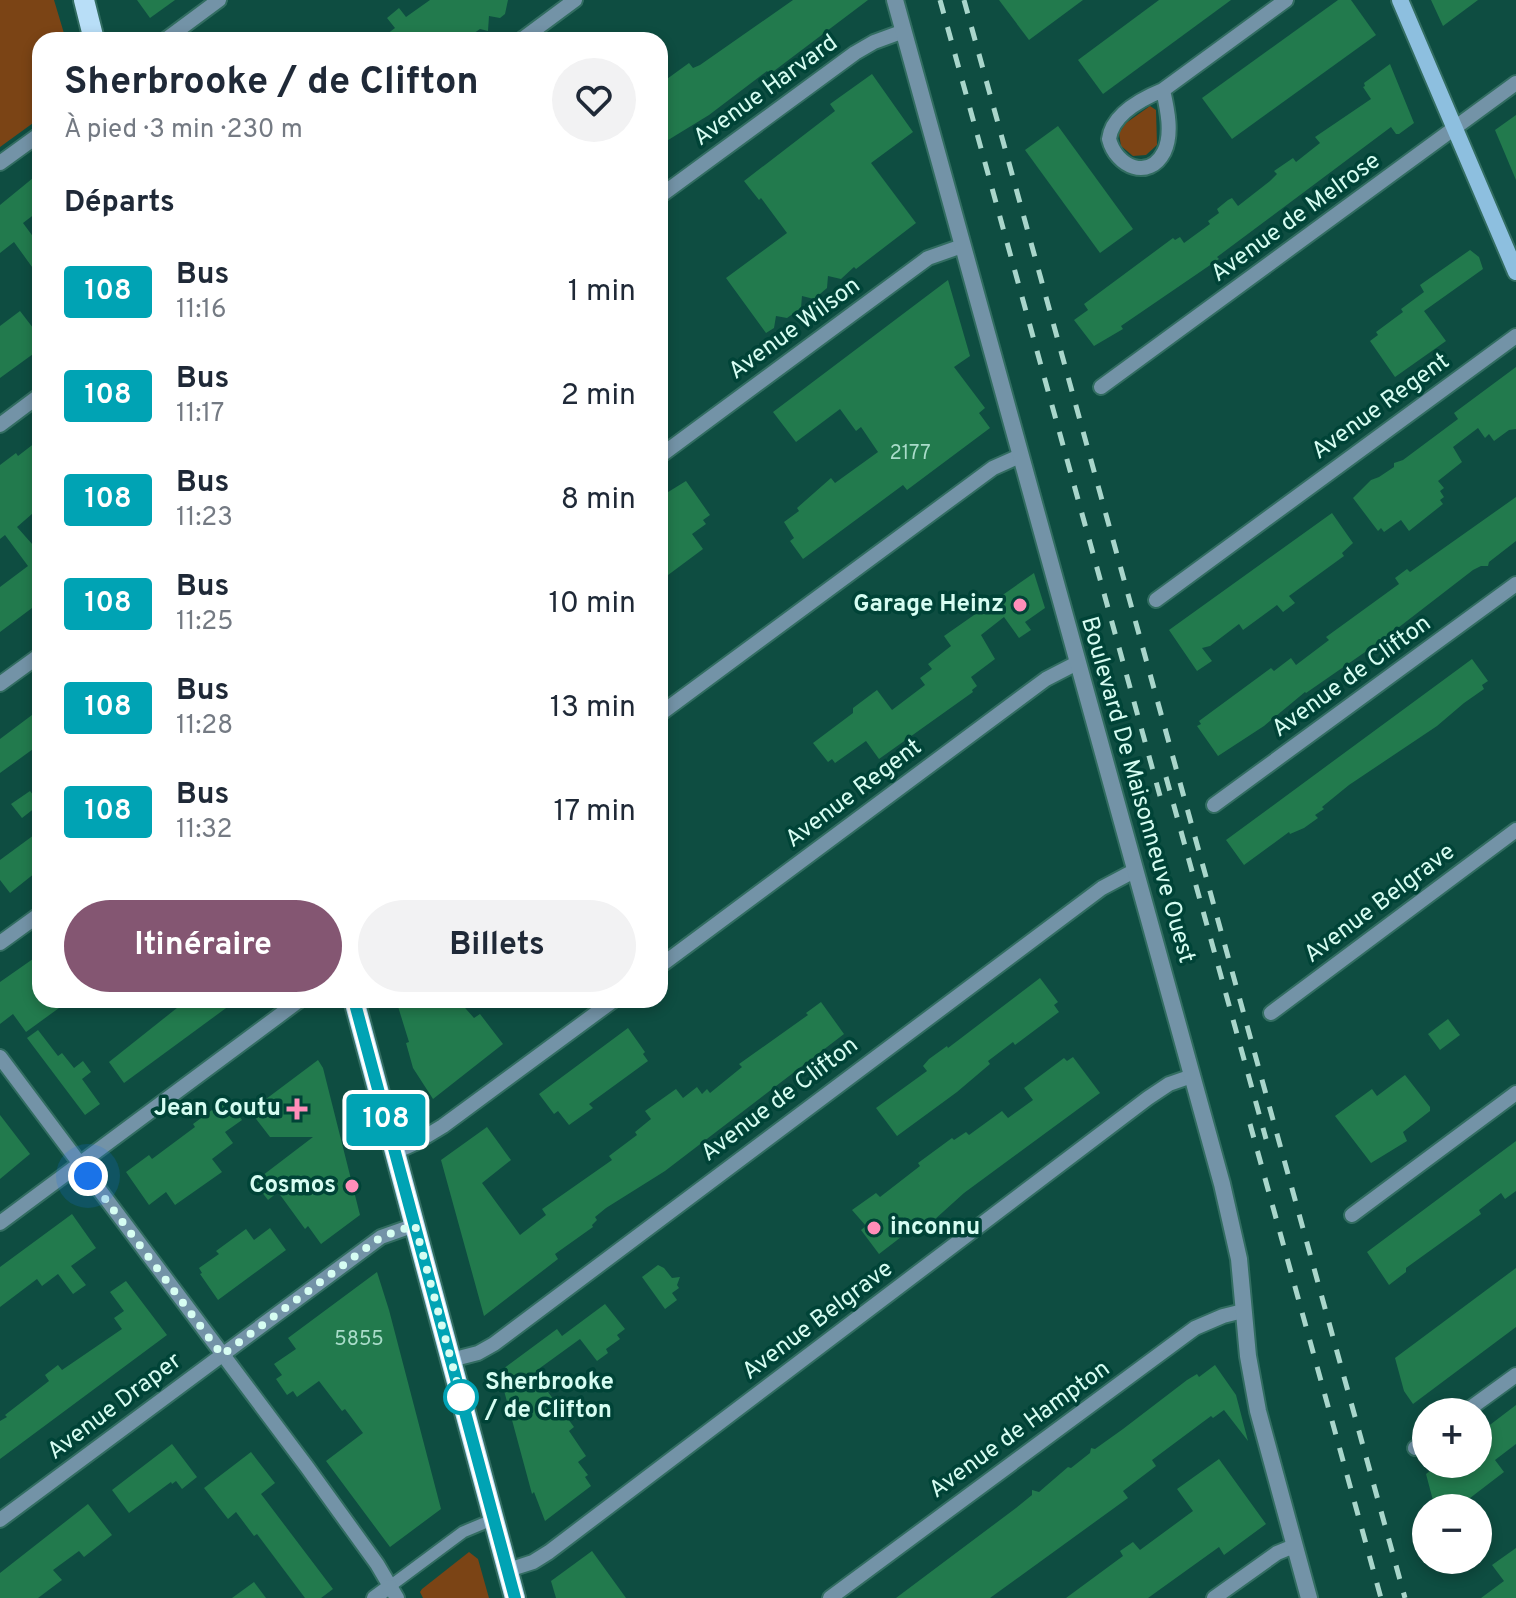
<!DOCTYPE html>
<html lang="fr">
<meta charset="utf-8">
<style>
:root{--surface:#fff;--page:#f2f2f3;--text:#1f2937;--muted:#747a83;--accent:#845672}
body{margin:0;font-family:Overpass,sans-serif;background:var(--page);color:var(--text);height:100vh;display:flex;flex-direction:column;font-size:30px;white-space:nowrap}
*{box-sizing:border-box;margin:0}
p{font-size:26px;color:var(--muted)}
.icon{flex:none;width:44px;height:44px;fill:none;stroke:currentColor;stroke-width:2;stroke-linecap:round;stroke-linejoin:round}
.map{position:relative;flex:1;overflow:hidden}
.details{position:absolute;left:32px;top:32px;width:636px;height:976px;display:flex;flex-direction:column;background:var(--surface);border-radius:24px;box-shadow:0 4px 12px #0003}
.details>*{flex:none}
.badge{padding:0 16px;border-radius:6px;font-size:28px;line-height:52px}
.fabs{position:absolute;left:1412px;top:1398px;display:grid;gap:16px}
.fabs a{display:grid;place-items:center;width:80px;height:80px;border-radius:50%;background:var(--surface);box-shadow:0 4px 12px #0003;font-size:40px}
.you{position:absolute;width:40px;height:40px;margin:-20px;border:6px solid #fff;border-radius:50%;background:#1a73e8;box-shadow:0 0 0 12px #1a73e833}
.map>.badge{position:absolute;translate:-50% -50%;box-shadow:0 0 0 4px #fff}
h2{padding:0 32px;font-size:30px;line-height:72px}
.round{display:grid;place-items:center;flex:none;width:84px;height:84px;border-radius:42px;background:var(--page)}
.overview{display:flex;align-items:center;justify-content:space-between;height:136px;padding:0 32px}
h1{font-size:38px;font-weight:700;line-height:60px}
.primary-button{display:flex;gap:16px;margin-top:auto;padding:16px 32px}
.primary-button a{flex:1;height:92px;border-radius:48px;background:var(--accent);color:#fff;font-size:32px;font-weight:700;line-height:92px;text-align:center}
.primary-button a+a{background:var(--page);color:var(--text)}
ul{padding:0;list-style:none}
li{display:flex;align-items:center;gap:24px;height:104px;padding:0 32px}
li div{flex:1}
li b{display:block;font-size:30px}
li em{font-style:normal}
li .badge{min-width:88px;font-weight:700;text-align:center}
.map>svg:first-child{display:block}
</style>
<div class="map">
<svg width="1516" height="1598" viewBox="0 0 1516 1598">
<rect width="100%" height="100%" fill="#0e4d41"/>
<!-- green -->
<g fill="#7b4415">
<polygon points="0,0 54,0 66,40 40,40 40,118 0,147"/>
<polygon points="1150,106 1156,110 1157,145 1146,155 1133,156 1121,146 1119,133 1126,123"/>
<polygon points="469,1552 478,1559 489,1598 423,1598 420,1592 422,1589"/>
</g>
<!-- building -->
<g fill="#227a4d">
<polygon points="137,0 175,0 150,18"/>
<polygon points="430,0 508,0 505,14 500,18 489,16 488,31 480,29 464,40 379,40 395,28 387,18 399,8 406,17"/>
<polygon points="793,0 868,0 770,74 767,71 709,115 660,145 660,84 689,63 693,68 700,65"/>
<polygon points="999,0 1083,0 1029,40"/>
<polygon points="1159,0 1231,0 1103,94 1078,60"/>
<polygon points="1338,0 1351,0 1376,35 1232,139 1202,98"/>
<polygon points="1431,0 1478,0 1443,26"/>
<polygon points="1390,64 1414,123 1399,134 1396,134 1391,127 1217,257 1219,259 1121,326 1123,329 1094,346 1074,320 1088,310 1084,304 1173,238 1175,240 1180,237 1184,243 1210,224 1208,221 1219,213 1217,209 1228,200 1232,198 1238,206 1270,181 1277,174 1274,171 1293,158 1296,162 1320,143 1315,137 1371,99 1363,87 1365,86 1364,83"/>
<polygon points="872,74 913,132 871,163 916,223 856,269 854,267 841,279 828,276 827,288 814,299 802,296 801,308 787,318 776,316 774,328 766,333 726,278 787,233 761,198 759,200 744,181 835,111 830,104"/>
<polygon points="1516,115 1516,180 1495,130"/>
<polygon points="1058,126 1133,229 1100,253 1025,150"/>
<polygon points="33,178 40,188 40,210 23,223 40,246 40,278 14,242 0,253 0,205"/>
<polygon points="1470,250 1479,257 1483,269 1424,311 1446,341 1395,377 1370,341 1378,335 1376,332 1403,312 1401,309 1424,292 1420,285"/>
<polygon points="948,280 970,356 954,367 985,408 979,413 990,428 907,490 903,485 803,559 790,541 794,538 784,522 799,511 797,508 831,478 835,483 878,452 861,427 856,431 840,409 796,442 773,412"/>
<polygon points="20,311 40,337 40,349 0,378 0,326"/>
<polygon points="1516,367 1516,429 1509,430 1494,441 1489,434 1485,438 1478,428 1453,447 1462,462 1438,481 1444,488 1440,491 1444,497 1440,500 1443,504 1409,531 1401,520 1384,532 1381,528 1378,531 1353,498 1371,480 1379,477 1394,467 1394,463 1403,460 1458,419 1454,413"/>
<polygon points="40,439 40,507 17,527 40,553 40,602 0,632 0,587 28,566 5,535 0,539 0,465 16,453 18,456"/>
<polygon points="686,481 710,515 703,520 706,524 692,534 703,549 660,581 660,497"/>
<polygon points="1516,497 1516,541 1489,562 1488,566 1481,566 1473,570 1381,641 1306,693 1305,692 1264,726 1218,756 1197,726 1201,724 1199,721 1271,668 1274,671 1291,658 1296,665 1329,640 1326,637 1399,584 1395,578 1407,569 1410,572"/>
<polygon points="1332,513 1353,543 1342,553 1344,556 1289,596 1295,603 1283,612 1277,605 1243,630 1239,624 1210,646 1202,648 1212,661 1197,671 1169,630"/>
<polygon points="1034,573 1045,608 1025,622 1031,630 1019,638 1004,617 981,635 995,659 971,677 977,686 972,690 973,692 879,759 866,741 835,763 832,759 828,762 813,743 853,713 853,708 877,690 892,710 925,685 920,678 932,669 928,664 951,646 944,636"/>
<polygon points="1472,659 1488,681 1482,685 1484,689 1464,703 1437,726 1349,785 1322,807 1324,809 1315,815 1318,818 1304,828 1290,834 1289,832 1244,865 1226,840"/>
<polygon points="40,709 40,744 0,773 0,739"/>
<polygon points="30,791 40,804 22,818 11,804"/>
<polygon points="34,835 40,843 40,869 10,893 0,880 0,860"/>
<polygon points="40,954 40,1000 70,1000 26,1032 13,1014 0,1024 0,982"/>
<polygon points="1040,978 1058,1002 1054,1005 1059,1012 1015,1045 1013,1042 988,1061 990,1064 957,1092 897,1136 876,1108 927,1071 923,1066 929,1059 947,1046 948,1048"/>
<polygon points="187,1000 237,1000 124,1083 109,1062"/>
<polygon points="396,1000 458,1000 474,1018 480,1014 503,1044 433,1099 413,1068 406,1043 409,1042"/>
<polygon points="821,1002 844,1034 665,1171 606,1208 595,1217 597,1220 592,1225 593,1227 555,1254 558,1259 484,1316 441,1160 487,1127 511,1160 482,1183 520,1235 546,1215 542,1209 612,1160 609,1156 637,1135 635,1132 651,1119 645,1111 676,1089 683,1098 697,1087 702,1094 707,1089 710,1093 742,1067 739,1064 808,1015 806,1013"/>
<polygon points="1448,1019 1460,1035 1440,1050 1428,1034"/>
<polygon points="628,1028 645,1052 643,1054 648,1061 589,1104 593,1108 569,1125 558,1111 554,1114 539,1094"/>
<polygon points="38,1030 58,1056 62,1053 74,1068 83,1061 91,1072 82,1079 100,1104 85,1115 27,1038"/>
<polygon points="1073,1057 1100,1093 964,1193 923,1230 918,1224 879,1254 861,1230 866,1226 852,1210 876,1193 880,1197 920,1166 918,1163 952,1138 954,1140 966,1132 969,1135 1002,1111 1008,1118 1033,1100 1024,1088 1064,1058 1067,1061"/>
<polygon points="318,1060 323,1068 360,1215 321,1244 308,1226 305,1229 278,1192 268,1200 254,1182 313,1137 270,1137 253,1115 269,1103 266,1099"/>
<polygon points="1405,1075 1430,1107 1430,1111 1403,1132 1407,1141 1371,1163 1335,1116 1372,1089 1377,1096"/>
<polygon points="227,1099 242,1120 225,1132 233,1143 212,1159 222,1172 175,1205 166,1192 149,1205 126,1172 149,1155 152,1159 195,1127 193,1124"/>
<polygon points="0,1115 30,1154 0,1179"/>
<polygon points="1516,1141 1516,1191 1505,1199 1501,1193 1479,1210 1481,1214 1406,1268 1406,1272 1389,1285 1367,1252"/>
<polygon points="72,1214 96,1248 71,1266 86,1285 73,1294 58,1274 42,1286 37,1279 0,1307 0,1267"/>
<polygon points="270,1228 286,1250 218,1300 200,1274 202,1273 199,1268 219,1254 216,1251 246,1229 254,1240"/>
<polygon points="658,1265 664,1268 672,1278 680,1277 677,1285 679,1288 672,1293 677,1300 665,1309 642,1277"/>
<polygon points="1516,1268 1516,1327 1413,1404 1404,1391 1395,1358"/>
<polygon points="377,1272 389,1310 441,1509 390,1547 326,1461 363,1433 345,1409 342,1411 319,1381 297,1397 293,1391 287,1395 276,1379 282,1375 274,1364 296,1349 288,1338"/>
<polygon points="126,1281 167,1335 0,1459 0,1421 7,1417 5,1415 49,1381 45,1375 58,1365 62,1370 122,1329 114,1318 124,1311 110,1292"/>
<polygon points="605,1304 625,1329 617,1335 620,1339 606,1349 608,1353 597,1361 580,1339 540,1368 554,1388 548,1392 574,1427 569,1431 586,1456 578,1462 588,1475 585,1477 591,1486 545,1521 534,1492 532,1494 499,1372 557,1329 562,1336"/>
<polygon points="1215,1365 1236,1395 1248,1441 1224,1410 1213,1418 1211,1416 1152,1460 1156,1466 1123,1491 1128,1498 990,1598 896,1598 1016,1508 1032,1495 1032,1490 1039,1492 1068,1467 1071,1468 1090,1453 1091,1448 1095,1449 1123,1429 1187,1380 1197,1374 1199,1377"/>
<polygon points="1516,1405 1516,1444 1495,1460 1504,1472 1457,1508 1435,1508 1426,1474 1439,1464 1478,1464 1478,1434"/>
<polygon points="172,1444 197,1477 182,1489 176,1481 172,1484 171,1482 129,1513 112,1490"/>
<polygon points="251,1452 275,1483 261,1494 333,1589 321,1598 305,1598 257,1534 254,1536 236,1512 228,1519 204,1488"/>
<polygon points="1219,1459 1266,1524 1224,1555 1219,1547 1148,1598 1066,1598 1123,1556 1120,1551 1133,1542 1140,1550 1193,1511 1177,1489"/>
<polygon points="88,1504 112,1535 84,1557 79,1551 53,1570 62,1580 38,1598 0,1598 0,1573"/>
<polygon points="1516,1548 1516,1598 1481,1598 1504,1581 1492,1565"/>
<polygon points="592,1551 626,1598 556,1598 551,1581"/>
<polygon points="254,1582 266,1598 232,1598"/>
</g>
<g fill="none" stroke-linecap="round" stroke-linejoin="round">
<!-- pedestrian casing -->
<g stroke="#326d61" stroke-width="15">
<polyline id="pedestrian" points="389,1587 463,1532 494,1519"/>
</g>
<!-- minor casing -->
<g stroke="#326d61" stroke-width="18">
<g id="minor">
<polyline points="165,40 219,0"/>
<polyline points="521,40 575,0"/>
<path d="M1163,90C1167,108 1173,134 1164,152C1149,181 1116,167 1109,139C1112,114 1141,99 1163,90L1286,0"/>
<polyline points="0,163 40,134"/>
<polyline points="660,196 855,53 874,42 904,31"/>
<polyline points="1101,387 1516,83"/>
<polyline points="0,425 40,395"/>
<polyline points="660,456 928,258 962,246"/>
<polyline points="1156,600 1516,336"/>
<polyline points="0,684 40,655"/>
<polyline points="660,714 993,468 1020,456"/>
<polyline points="1214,805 1516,584"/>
<polyline points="0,943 40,914"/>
<polyline points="660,966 1046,679 1077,663"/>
<polyline points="1271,1013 1516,830"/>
<polyline points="0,1057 307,1467 377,1564 397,1598"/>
<polyline points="395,1152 415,1143 443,1126 614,1000"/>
<polyline points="1352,1215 1516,1093"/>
<polyline points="0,1223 300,1000"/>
<polyline points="451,1360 478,1353 494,1344 1102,888 1134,871"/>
<polyline points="1465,1412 1516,1375"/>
<polyline points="1415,1448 1426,1440"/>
<polyline points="0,1520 381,1237 415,1225"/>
<polyline points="508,1570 533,1562 549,1552 1148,1098 1169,1084 1192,1076"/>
<polyline points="374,1598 389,1587"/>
<polyline points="830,1598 1195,1328 1223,1316 1243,1311"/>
<polyline points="1214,1598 1277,1553 1294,1546"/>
</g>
</g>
<!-- tertiary casing -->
<g stroke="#326d61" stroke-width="20">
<polyline id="tertiary" points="895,0 1222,1184 1239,1259 1248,1356 1258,1411 1309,1598"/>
</g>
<!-- secondary casing -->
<g stroke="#326d61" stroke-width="20">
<polyline id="secondary" points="1400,0 1516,272"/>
</g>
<!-- primary casing -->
<g stroke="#326d61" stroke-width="24">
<g id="primary">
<polyline points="84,0 94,40"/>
<polyline points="354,1000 515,1598"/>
</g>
</g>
<!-- pedestrian -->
<use href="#pedestrian" stroke="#7393a7" stroke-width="11"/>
<!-- minor -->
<use href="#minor" stroke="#7393a7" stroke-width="14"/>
<!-- tertiary -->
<use href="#tertiary" stroke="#7393a7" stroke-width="16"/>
<!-- secondary -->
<use href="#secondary" stroke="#8dbfdf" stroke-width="16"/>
<!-- primary -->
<use href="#primary" stroke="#b8def7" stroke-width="20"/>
<!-- rail -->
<g stroke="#a9d6cb" stroke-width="5" stroke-dasharray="14 14" stroke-linecap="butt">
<polyline points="940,0 1160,796"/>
<polyline points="964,0 1405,1598"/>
<polyline points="1166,777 1266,1139"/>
<polyline points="1250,1124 1381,1598"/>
</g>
</g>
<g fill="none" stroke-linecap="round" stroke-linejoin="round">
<!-- line casing -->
<g stroke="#fff" stroke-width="18">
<polyline id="line" points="354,1000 515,1598"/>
</g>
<!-- line -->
<use href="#line" stroke="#00a3b4" stroke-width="12"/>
<!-- walk -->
<polyline stroke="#d6fdf2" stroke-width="8" stroke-dasharray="0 14.4" points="88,1176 222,1355 381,1237 415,1225 461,1397"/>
</g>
<!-- markers -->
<g fill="#ff8eb9" stroke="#004337" stroke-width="3">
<circle cx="1020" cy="605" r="8"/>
<path d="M293 1097h8v8h8v8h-8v8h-8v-8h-8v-8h8z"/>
<circle cx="352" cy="1186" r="8"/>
<circle cx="874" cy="1228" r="8"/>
</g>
<circle fill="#fff" stroke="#00a3b4" stroke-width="4" cx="461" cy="1397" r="16"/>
<g text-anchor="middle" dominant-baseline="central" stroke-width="7" stroke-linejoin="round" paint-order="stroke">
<!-- number labels -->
<g font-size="20" fill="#a9dcc9">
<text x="910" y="454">2177</text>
<text x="359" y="1340">5855</text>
</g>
<!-- street labels -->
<g font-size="24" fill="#d6fdf2" stroke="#004337">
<text transform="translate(766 91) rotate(-36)">Avenue Harvard</text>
<text transform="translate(1296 218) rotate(-36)">Avenue de Melrose</text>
<text transform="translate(795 329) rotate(-36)">Avenue Wilson</text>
<text transform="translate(1381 407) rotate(-36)">Avenue Regent</text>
<text transform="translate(1352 677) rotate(-36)">Avenue de Clifton</text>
<text transform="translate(1137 790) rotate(74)">Boulevard De Maisonneuve Ouest</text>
<text transform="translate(854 794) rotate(-37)">Avenue Regent</text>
<text transform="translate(1380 904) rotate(-37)">Avenue Belgrave</text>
<text transform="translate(780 1100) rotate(-37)">Avenue de Clifton</text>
<text transform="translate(818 1321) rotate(-37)">Avenue Belgrave</text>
<text transform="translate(115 1407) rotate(-37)">Avenue Draper</text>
<text transform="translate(1020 1430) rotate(-36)">Avenue de Hampton</text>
</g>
<!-- poi labels -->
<g font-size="24" font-weight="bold" fill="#d6fdf2" stroke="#004337" text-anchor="end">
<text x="1004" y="605">Garage Heinz</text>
<text x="281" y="1109">Jean Coutu</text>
<text x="336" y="1186">Cosmos</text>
<text x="890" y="1228" text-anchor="start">inconnu</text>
</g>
<!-- stop labels -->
<g font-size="24" font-weight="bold" fill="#d6fdf2" stroke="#004337" text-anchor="start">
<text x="485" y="1383">Sherbrooke<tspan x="485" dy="28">/ de Clifton</tspan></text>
</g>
</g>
</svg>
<div class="fabs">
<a>+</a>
<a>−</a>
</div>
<div class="you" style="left:88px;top:1176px"></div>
<b class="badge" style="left:386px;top:1120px;background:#00a3b4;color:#fff">108</b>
<section class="details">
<div class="overview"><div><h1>Sherbrooke / de Clifton</h1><p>À pied · 3 min · 230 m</p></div><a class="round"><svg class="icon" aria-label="heart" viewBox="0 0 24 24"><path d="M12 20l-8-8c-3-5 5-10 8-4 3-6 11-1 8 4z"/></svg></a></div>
<h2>Départs</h2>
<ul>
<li><span class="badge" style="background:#00a3b4;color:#fff">108</span><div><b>Bus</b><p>11:16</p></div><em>1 min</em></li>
<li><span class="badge" style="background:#00a3b4;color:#fff">108</span><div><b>Bus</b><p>11:17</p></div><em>2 min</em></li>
<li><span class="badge" style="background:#00a3b4;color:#fff">108</span><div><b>Bus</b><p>11:23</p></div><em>8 min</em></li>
<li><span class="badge" style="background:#00a3b4;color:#fff">108</span><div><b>Bus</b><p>11:25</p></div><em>10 min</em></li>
<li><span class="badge" style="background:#00a3b4;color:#fff">108</span><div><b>Bus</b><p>11:28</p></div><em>13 min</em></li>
<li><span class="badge" style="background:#00a3b4;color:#fff">108</span><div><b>Bus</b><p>11:32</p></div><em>17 min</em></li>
</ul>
<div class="primary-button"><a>Itinéraire</a><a>Billets</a></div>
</section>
</div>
